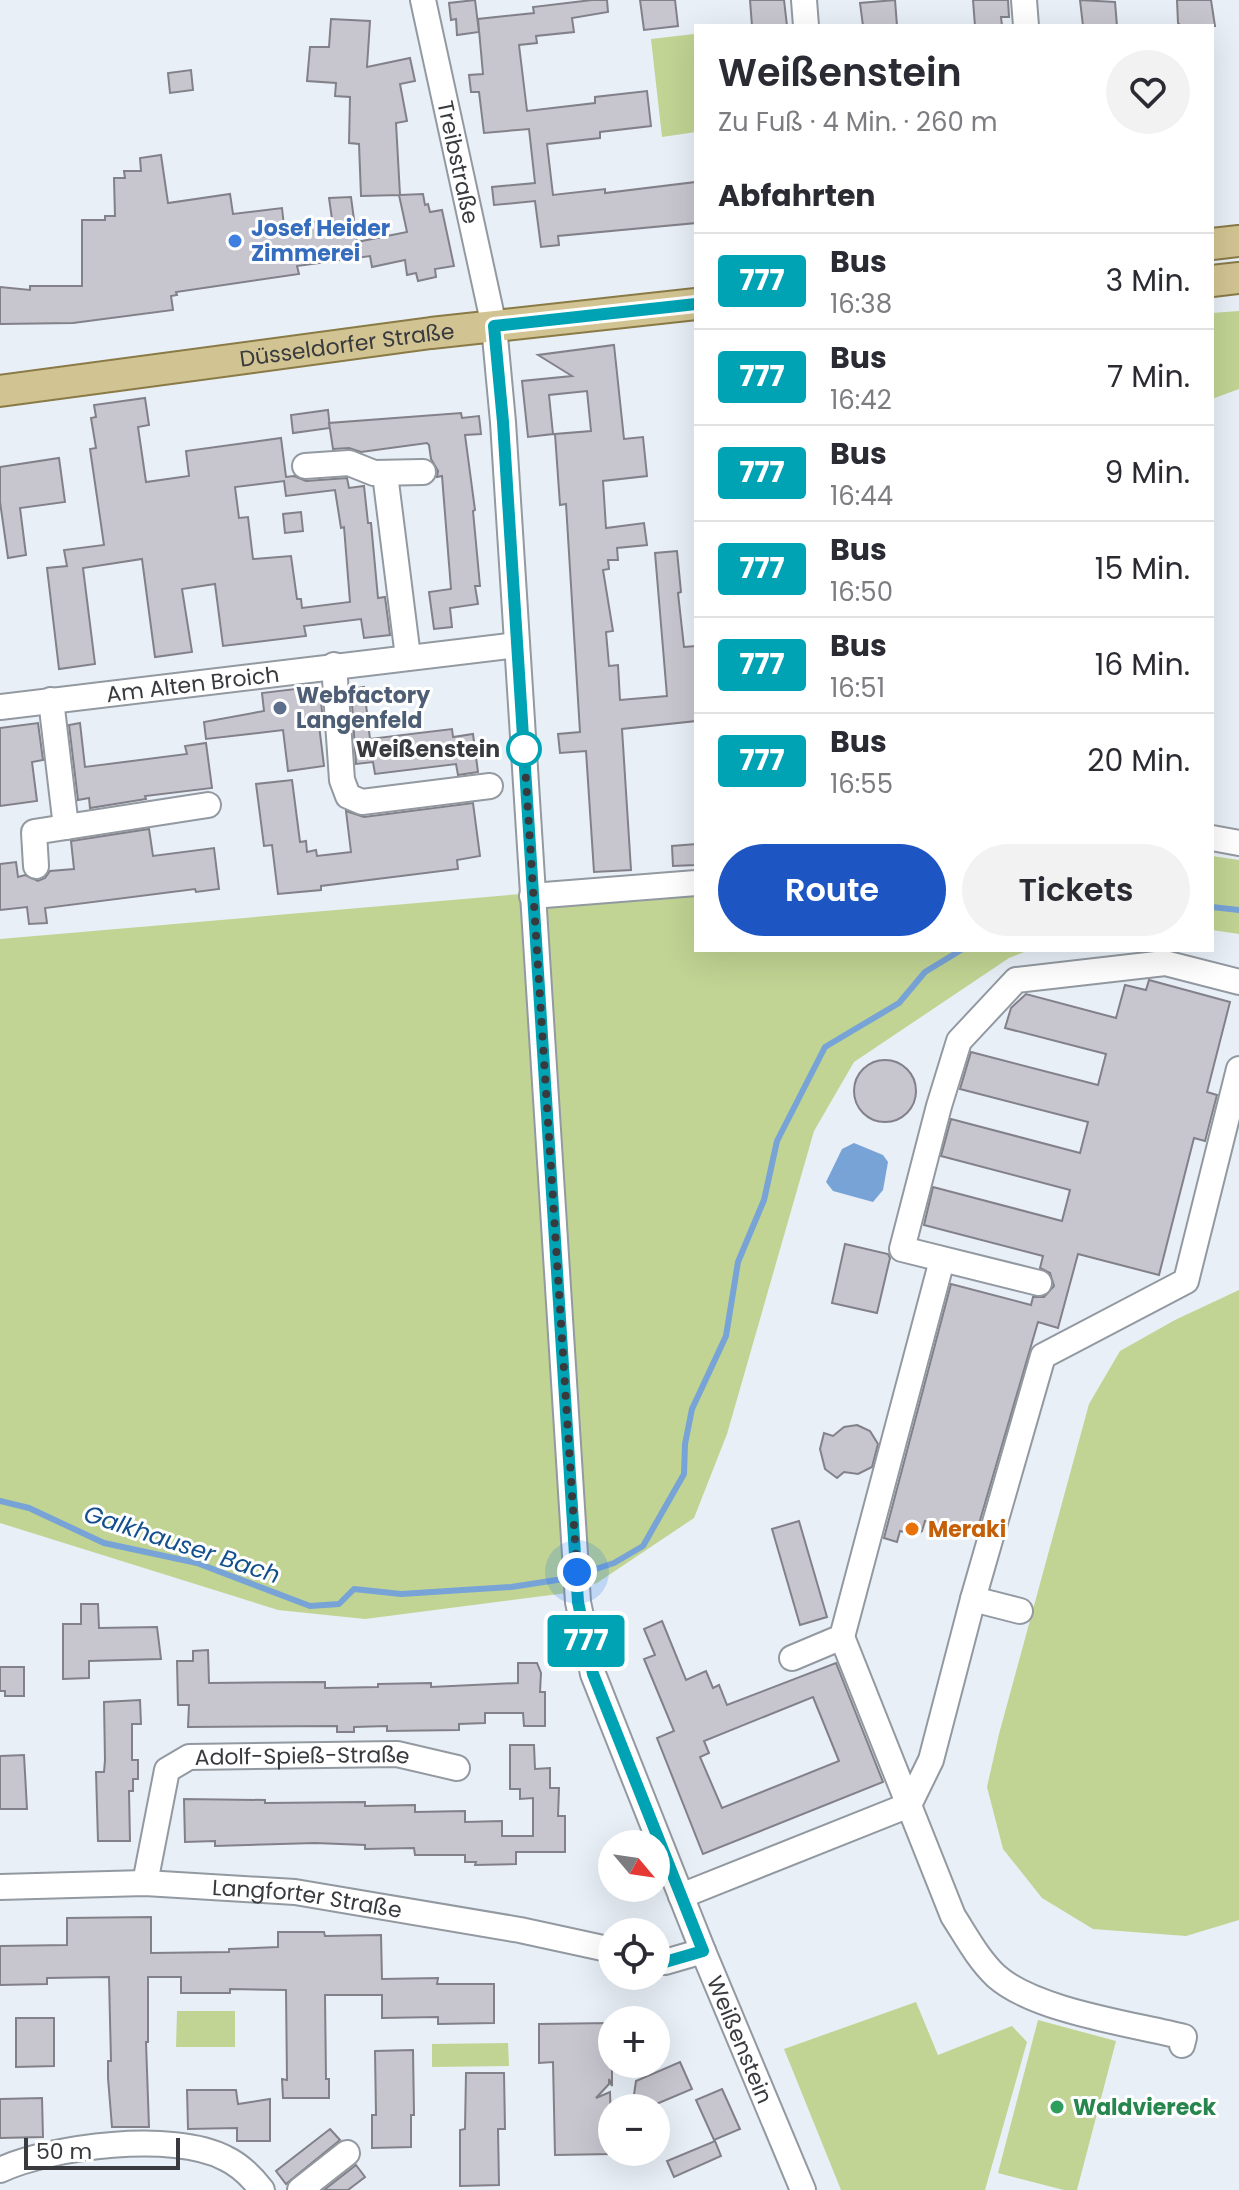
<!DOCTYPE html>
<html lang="de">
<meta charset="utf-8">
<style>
:root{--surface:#fff;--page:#f2f2f3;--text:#2b2b33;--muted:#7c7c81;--line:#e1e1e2;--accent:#1d56c3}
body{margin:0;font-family:Poppins,sans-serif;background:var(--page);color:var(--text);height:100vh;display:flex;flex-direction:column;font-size:30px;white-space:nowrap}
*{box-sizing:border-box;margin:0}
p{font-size:26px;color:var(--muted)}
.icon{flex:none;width:44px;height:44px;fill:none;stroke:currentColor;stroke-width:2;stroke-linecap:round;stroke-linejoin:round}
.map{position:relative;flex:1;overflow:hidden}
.details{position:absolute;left:694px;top:24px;width:520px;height:928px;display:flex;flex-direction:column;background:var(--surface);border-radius:0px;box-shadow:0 8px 32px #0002}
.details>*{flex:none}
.badge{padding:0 16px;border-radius:6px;font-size:28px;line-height:52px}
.needle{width:52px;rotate:119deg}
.fabs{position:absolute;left:598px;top:1830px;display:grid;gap:16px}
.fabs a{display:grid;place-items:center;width:72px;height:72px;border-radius:50%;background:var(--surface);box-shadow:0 8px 32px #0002;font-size:40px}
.scale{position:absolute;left:24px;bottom:20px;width:156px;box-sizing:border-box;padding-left:8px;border:4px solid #383a3e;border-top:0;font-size:22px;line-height:28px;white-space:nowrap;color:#383a3e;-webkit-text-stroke:6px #fff;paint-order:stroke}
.you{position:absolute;width:40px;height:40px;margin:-20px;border:6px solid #fff;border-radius:50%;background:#1a73e8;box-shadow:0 0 0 12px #1a73e833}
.map>.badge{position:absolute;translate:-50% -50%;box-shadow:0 0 0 4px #fff}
h2{padding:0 24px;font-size:30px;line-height:72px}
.round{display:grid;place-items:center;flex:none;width:84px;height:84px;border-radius:42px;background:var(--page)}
.headline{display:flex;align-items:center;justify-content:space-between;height:136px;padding:0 24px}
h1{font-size:38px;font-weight:600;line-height:60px}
.primary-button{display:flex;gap:16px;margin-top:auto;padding:16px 24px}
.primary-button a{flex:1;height:92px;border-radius:48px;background:var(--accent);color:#fff;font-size:32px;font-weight:600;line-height:92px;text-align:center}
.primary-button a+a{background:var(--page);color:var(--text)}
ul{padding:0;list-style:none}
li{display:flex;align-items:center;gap:24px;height:96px;padding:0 24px;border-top:2px solid var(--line)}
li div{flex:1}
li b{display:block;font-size:30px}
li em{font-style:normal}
li .badge{min-width:88px;font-weight:700;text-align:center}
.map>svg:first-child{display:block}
</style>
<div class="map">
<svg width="1239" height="2190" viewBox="0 0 1239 2190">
<rect width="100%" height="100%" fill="#e8eff7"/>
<!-- green -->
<g fill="#c1d493">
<polygon points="694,34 696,132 662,137 651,39"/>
<polygon points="1239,311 1239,389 1212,399 1212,313"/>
<polygon points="1212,856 1239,860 1239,934 1212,930"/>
<polygon points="521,894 521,907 696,894 696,950 1029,950 1009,958 854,1062 814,1131 727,1434 694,1518 597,1583 567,1593 365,1619 278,1610 0,1523 0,939"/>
<polygon points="1239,1290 1239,1920 1186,1936 1093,1929 1042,1898 1003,1849 987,1787 999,1734 1089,1404 1120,1351 1175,1320"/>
<polygon points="916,2002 938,2055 1012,2026 1027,2042 985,2190 841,2190 784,2049"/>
<polygon points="177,2011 235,2011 235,2047 176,2047"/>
<polygon points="1038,2020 1116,2041 1077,2190 1064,2190 998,2173"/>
<polygon points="508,2043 509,2066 432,2067 432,2044"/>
</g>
<!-- water -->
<polygon fill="#78a3d7" points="854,1143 883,1155 888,1162 883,1190 873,1202 833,1191 826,1182 842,1149"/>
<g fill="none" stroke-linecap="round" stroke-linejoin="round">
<!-- stream -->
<g stroke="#78a3d7" stroke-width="6">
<polyline points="1212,907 1239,910"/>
<polyline points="0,1501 29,1508 104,1543 197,1563 310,1606 339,1604 354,1589 401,1594 511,1587 570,1578"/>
<polyline points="581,1574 614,1563 643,1546 684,1474 685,1444 692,1409 726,1336 738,1262 764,1200 777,1141 825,1047 899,1003 925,972 961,950"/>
</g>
</g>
<!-- building -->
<g fill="#c7c5ce" stroke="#828088" stroke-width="2" fill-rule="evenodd">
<polygon points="475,0 479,32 457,35 456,19 451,20 449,3"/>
<polygon points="592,0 607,0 608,12 572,18 574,32 536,36 537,43 519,45 527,111 595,103 595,97 647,91 651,126 600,132 600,138 547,144 553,195 605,189 605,193 696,182 696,223 558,236 559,245 541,247 535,201 494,205 492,187 535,183 529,129 484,133 479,92 471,92 469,75 483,74 478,19 534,13 533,7"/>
<polygon points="640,0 675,0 678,26 644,30"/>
<polygon points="750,0 784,0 787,26 752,26"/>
<polygon points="895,0 897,26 863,26 860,3"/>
<polygon points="973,0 1008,0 1009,17 1001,17 1002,26 975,26"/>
<polygon points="1080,0 1115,2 1117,26 1083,26"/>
<polygon points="1177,0 1211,0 1215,26 1181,26 1178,23"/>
<polygon points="331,19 370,21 367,67 410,58 415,81 400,84 407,121 396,123 400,195 423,194 425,205 428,204 430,212 442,210 454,266 435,269 436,277 418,281 416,273 407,275 405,260 372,267 370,256 297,266 299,274 176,292 177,295 171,296 173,310 73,323 0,324 0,287 30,290 30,286 82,286 82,220 105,220 105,216 115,216 114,178 125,178 124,171 141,171 140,158 161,155 168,203 230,194 233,214 282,208 284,226 332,219 329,198 351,197 357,242 407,232 399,195 361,196 359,144 349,143 350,97 335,96 336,83 307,81 310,47 329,47"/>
<polygon points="191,70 193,90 170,93 168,73"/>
<polygon points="614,345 624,439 643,437 647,476 603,481 606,528 644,523 647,545 617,548 618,560 608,560 609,569 603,570 613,631 606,632 609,666 618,665 620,700 667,696 655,553 677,551 681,592 678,593 684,647 696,646 696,721 622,729 631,870 594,872 586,751 560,753 558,734 580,732 566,504 560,505 555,434 591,431 587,391 549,395 553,434 528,437 522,381 572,376 538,355"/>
<path d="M145,398L149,425L138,427L146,482L189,476L186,451L281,438L286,477L294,476L306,481L347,478L349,488L364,486L368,523H371L378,598L385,597L390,635L364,638L361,619L304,626L306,636L223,646L215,584L182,589L192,652L155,657L142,559L83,568L95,664L59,669L47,568L67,566L64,550L104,545L90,449L96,448L91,418L96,417L94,405ZM284,481L286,496L335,490L341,528L344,527L350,602L302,608L301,599H297L291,556L253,559L248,517L239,518L235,487Z"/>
<polygon points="328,410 330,428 293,433 291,415"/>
<polygon points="461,413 462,418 479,416 481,434 465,435 475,510 473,511 480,586 475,586 478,604 450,608 452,627 434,629 429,592 451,589 442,476 437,477 438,471 431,459 429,445 427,443 361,452 349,448 333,449 329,423"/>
<polygon points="59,458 65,502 20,508 26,555 8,558 0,502 0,467"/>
<polygon points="301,512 303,531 285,533 283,514"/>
<polygon points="320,686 323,725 319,725 324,766 288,771 283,730 206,739 204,722 264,711 262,693"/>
<polygon points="364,687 370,739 452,729 453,737 473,734 478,772 458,775 456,764 375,774 373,762 356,764 351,689"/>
<polygon points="38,723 43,760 32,762 37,801 0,806 0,728"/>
<polygon points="80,723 85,767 187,754 185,746 206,743 212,788 145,796 146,799 90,808 89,798 78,800 69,725"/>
<polygon points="292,780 300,842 306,841 307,852 316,850 317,856 351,852 346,811 364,817 473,803 480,856 457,860 458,869 321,886 321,890 278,894 272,845 264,846 256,784"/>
<polygon points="149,829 153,856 214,848 219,889 196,892 195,889 45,908 47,923 29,924 27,907 0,910 0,864 16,862 18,877 25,875 38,881 45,878 50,871 74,869 71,841"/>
<polygon points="696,844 696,865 673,866 672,846"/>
<polygon points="1149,980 1230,1002 1207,1092 1217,1095 1205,1141 1194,1138 1159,1275 1078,1254 1058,1328 1038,1322 976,1534 925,1521 922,1531 916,1535 900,1531 897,1542 884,1538 951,1284 1031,1305 1033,1297 1044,1297 1054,1286 1050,1273 1040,1268 1043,1256 924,1225 933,1187 1062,1221 1070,1190 941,1156 951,1119 1080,1153 1088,1122 960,1089 971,1052 1098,1085 1106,1054 1005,1028 1011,1008 1026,994 1116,1018 1125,985 1146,990"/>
<circle cx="885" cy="1091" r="31"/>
<polygon points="845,1244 888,1254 890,1258 877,1313 832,1303"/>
<polygon points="857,1425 870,1431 878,1444 872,1467 858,1474 844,1472 837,1478 825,1469 820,1449 824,1433 833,1436 844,1427"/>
<polygon points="799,1521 827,1617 800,1625 772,1529"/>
<polygon points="81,1604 98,1604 99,1628 157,1627 161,1659 89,1661 89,1678 63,1679 63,1624 81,1624"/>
<path d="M662,1621L686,1680L706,1671L713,1688L719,1685L727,1705L836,1663L883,1782L703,1854L657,1738L674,1731L644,1659L655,1655L644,1629ZM813,1697L839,1761L722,1808L700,1757L709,1753L704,1741Z"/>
<polygon points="208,1650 209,1683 325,1682 325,1688 378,1687 378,1684 431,1683 431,1687 518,1683 518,1663 537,1663 541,1673 540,1692 545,1692 545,1726 524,1726 523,1713 485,1713 485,1723 459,1724 459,1730 387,1731 387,1726 354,1727 354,1732 337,1732 337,1726 188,1727 189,1705 178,1705 177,1661 193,1661 193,1651"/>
<polygon points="0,1667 24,1667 24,1696 5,1696 5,1691 0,1691"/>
<polygon points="140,1700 141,1724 132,1724 132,1760 138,1760 138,1779 133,1779 133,1791 129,1791 130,1841 98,1841 96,1772 104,1772 105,1760 104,1702"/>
<polygon points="510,1745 534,1745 535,1769 550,1768 550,1788 559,1788 558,1816 565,1816 565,1852 516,1852 516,1864 475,1865 476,1862 465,1862 465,1855 415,1855 414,1848 365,1849 365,1845 315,1843 215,1846 215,1841 185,1842 184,1799 265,1800 265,1803 365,1802 365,1806 415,1805 415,1812 465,1811 465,1822 502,1821 502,1836 533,1836 533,1798 520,1799 520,1789 510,1789"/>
<polygon points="24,1755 27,1809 0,1809 0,1756"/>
<polygon points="151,1917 151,1953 229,1952 229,1949 278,1947 278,1932 324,1932 325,1936 381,1935 382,1979 438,1978 437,1984 494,1984 494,2023 438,2024 438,2017 382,2018 382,1995 325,1995 326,2079 329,2079 329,2098 283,2098 282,2079 287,2080 286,1990 230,1989 230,1993 181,1993 181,1977 148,1977 148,2042 146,2042 149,2127 112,2127 108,2078 108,2061 111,2061 109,1977 47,1978 47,1984 0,1985 0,1946 67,1945 67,1918"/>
<polygon points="16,2018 54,2018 54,2066 16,2067"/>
<polygon points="612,2023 612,2086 609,2079 609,2084 596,2098 610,2092 612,2154 555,2155 553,2062 539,2063 539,2024"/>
<polygon points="413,2050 414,2115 411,2115 411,2147 372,2148 372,2115 376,2115 375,2051"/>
<polygon points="680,2062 692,2089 647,2108 632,2108 636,2081"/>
<polygon points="466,2073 504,2073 505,2129 498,2129 499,2185 460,2186 460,2130 465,2129"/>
<polygon points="722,2089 740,2129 714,2140 696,2100"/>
<polygon points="187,2090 236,2090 238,2104 270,2099 270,2141 237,2141 237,2128 188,2129"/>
<polygon points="42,2098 43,2137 0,2138 0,2099"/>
<polygon points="330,2129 340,2140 286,2184 276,2171"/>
<polygon points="715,2141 721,2156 674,2177 667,2161"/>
<polygon points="356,2165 365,2177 348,2190 324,2190"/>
</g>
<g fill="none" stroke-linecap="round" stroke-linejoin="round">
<!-- minor casing -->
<g stroke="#9399a0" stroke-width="28">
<g id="minor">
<path id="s1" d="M423,0L494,326L503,422L578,1602L593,1674L703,1951L803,2190"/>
<polyline points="804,0 806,26"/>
<polyline points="1024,0 1026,26"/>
<polyline points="305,466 349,463 374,473 423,472"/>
<polyline points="385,474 408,657"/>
<polyline points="334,665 342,780 348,796 362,802 490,786"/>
<polyline points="51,700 66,827 208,805"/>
<path id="s2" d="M0,707L517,645"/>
<polyline points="1212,838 1239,843"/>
<polyline points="36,866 34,832 66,827"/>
<polyline points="532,896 696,883"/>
<polyline points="1039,1283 902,1249 939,1106 959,1041 1016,980 1165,963 1239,982"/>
<polyline points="973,1599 1020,1611"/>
<path d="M842,1637L953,1916C966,1936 978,1959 996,1976C1035,2011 1133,2024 1184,2037L1182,2045"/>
<polyline points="792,1658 842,1637 942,1260"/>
<path id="s3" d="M145,1883L167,1770L189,1757L397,1754L457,1768"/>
<path id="s4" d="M0,1887L145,1883L295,1892L520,1930L612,1950"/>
<polyline points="681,1896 909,1805 931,1760 973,1599 1043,1356 1186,1281 1239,1069"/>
<polyline points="656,1960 665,1962 703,1951"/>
<path d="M0,2170C52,2146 173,2131 225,2158C240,2165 252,2177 262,2190"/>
<polyline points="300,2190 347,2153"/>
</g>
</g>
<!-- major casing -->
<g stroke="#897a46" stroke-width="34">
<g id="major">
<polyline points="1212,244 1239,241"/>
<polyline points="1212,281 1239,278"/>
<path id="s5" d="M0,391L431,333L696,304"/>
</g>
</g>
<!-- minor -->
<use href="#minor" stroke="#fff" stroke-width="24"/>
<!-- major -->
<use href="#major" stroke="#d2c492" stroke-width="30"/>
</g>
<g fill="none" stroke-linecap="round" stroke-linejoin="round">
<!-- line casing -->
<g stroke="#fff" stroke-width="18">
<polyline id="line" points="656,1960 665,1962 703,1951 593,1674 578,1602 503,422 494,326 696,304"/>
</g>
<!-- line -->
<use href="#line" stroke="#00a3b4" stroke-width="12"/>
<!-- walk -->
<polyline stroke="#383a3e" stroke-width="8" stroke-dasharray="0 14.4" points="524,749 577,1572"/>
</g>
<!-- markers -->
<circle fill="#3f7fe0" stroke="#fff" stroke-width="3" cx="235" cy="241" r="8"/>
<circle fill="#5c6f8a" stroke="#fff" stroke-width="3" cx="280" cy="708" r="8"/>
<circle fill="#fff" stroke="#00a3b4" stroke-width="4" cx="524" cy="749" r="16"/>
<circle fill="#e8710a" stroke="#fff" stroke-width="3" cx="912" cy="1529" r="8"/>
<circle fill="#2e9e5b" stroke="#fff" stroke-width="3" cx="1057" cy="2107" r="8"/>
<g text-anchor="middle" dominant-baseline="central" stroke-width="6" stroke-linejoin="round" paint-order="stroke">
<!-- street labels -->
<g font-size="22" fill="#383a3e" stroke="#fff">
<text stroke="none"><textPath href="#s1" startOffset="166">Treibstraße</textPath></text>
<text stroke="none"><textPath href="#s5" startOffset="350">Düsseldorfer Straße</textPath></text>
<text stroke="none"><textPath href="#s2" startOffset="194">Am Alten Broich</textPath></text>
<text stroke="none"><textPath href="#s3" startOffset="254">Adolf-Spieß-Straße</textPath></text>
<text stroke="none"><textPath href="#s4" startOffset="308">Langforter Straße</textPath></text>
<text stroke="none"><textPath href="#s1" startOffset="2080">Weißenstein</textPath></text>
</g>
<!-- shop labels -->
<g font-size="22" font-weight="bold" fill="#366cbe" stroke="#fff" text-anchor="start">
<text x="251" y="228">Josef Heider<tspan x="251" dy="25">Zimmerei</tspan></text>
</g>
<!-- service labels -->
<g font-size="22" font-weight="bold" fill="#4e5e75" stroke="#fff" text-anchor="start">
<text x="296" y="695">Webfactory<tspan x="296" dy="25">Langenfeld</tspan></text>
</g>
<!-- stop labels -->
<g font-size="22" font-weight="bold" fill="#383a3e" stroke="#fff" text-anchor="end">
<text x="500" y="749">Weißenstein</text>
</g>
<!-- food labels -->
<g font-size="22" font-weight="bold" fill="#c56008" stroke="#fff" text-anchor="start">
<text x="928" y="1529">Meraki</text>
</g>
<!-- leisure labels -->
<g font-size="22" font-weight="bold" fill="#27864d" stroke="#fff" text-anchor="start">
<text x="1073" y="2107">Waldviereck</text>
</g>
<!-- water labels -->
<g font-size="24" font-style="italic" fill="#13508e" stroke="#fff">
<text transform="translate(182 1544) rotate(18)">Galkhauser Bach</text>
</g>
</g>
</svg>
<div class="fabs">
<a><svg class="needle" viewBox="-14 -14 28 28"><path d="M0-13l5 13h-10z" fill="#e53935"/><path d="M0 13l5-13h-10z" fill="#7c7c81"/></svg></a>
<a><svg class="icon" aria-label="locate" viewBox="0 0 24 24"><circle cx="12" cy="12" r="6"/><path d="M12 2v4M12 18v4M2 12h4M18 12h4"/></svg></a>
<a>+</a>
<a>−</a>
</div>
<div class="scale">50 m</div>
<div class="you" style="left:577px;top:1572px"></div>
<b class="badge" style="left:586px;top:1641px;background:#00a3b4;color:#fff">777</b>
<section class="details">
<div class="headline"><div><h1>Weißenstein</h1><p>Zu Fuß · 4 Min. · 260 m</p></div><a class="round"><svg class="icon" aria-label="heart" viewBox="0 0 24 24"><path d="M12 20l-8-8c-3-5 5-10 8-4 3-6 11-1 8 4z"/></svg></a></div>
<h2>Abfahrten</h2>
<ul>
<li><span class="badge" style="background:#00a3b4;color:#fff">777</span><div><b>Bus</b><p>16:38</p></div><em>3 Min.</em></li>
<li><span class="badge" style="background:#00a3b4;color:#fff">777</span><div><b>Bus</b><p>16:42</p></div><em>7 Min.</em></li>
<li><span class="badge" style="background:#00a3b4;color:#fff">777</span><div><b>Bus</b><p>16:44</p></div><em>9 Min.</em></li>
<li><span class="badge" style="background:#00a3b4;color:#fff">777</span><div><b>Bus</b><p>16:50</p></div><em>15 Min.</em></li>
<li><span class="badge" style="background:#00a3b4;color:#fff">777</span><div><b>Bus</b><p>16:51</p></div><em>16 Min.</em></li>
<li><span class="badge" style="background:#00a3b4;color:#fff">777</span><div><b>Bus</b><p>16:55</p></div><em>20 Min.</em></li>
</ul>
<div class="primary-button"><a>Route</a><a>Tickets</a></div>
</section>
</div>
